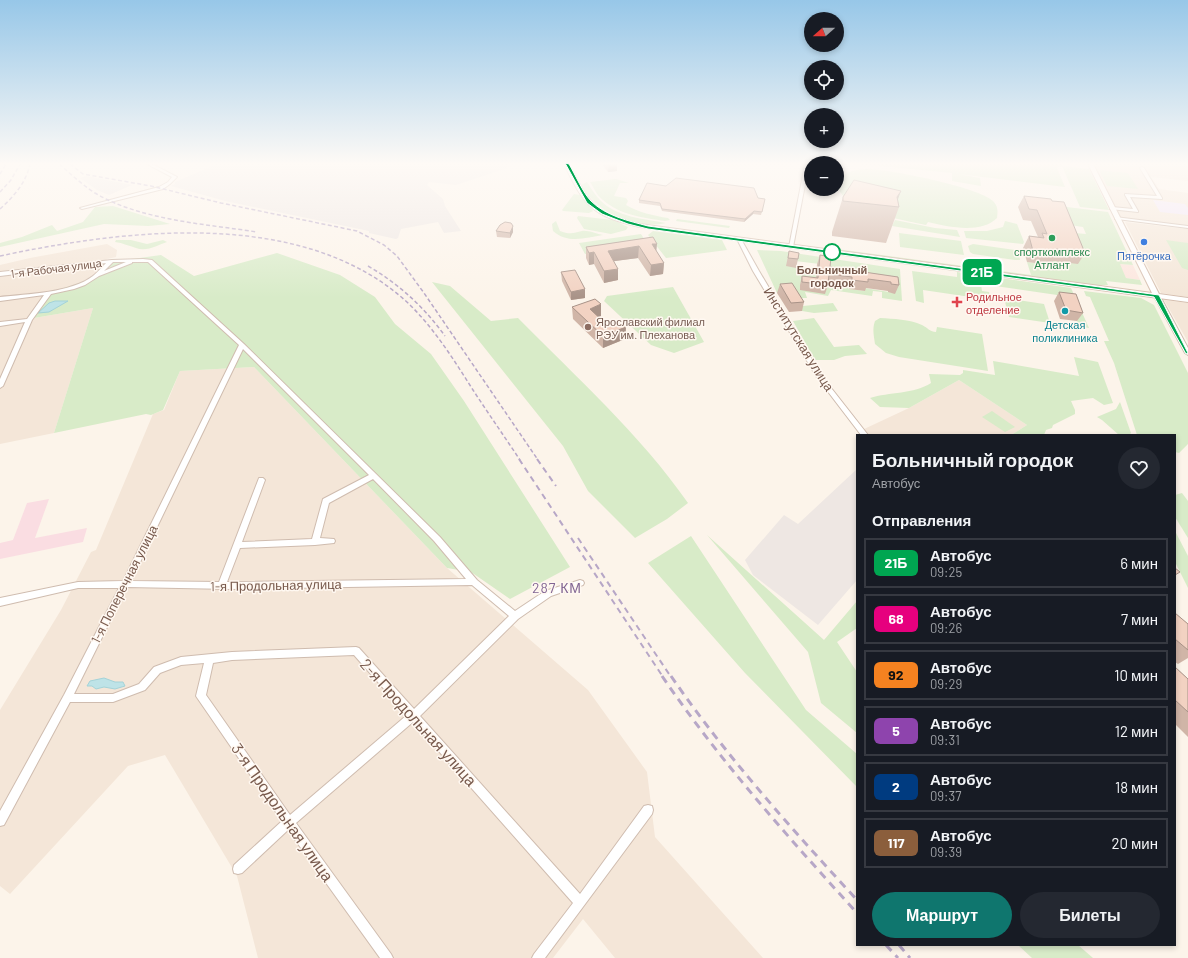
<!DOCTYPE html>
<html lang="ru">
<meta charset="utf-8">
<style>
:root{--surface:#171b24;--page:#242831;--text:#f1f3f6;--muted:#9ea1a6;--line:#363941;--accent:#0f766e}
body{margin:0;font-family:Barlow,sans-serif;background:var(--page);color:var(--text);height:100vh;display:flex;flex-direction:column;font-size:15px;white-space:nowrap}
*{box-sizing:border-box;margin:0}
p{font-size:13px;color:var(--muted)}
.icon{flex:none;width:22px;height:22px;fill:none;stroke:currentColor;stroke-width:2;stroke-linecap:round;stroke-linejoin:round}
.map{position:relative;flex:1;overflow:hidden}
.details{position:absolute;left:856px;top:434px;width:320px;height:512px;display:flex;flex-direction:column;background:var(--surface);border-radius:0px;box-shadow:0 2px 6px #0003}
.details>*{flex:none}
.badge{padding:0 8px;border-radius:6px;font-size:14px;line-height:26px}
.needle{width:26px;rotate:249deg}
.buttons{position:absolute;left:804px;top:12px;display:grid;gap:8px}
.buttons a{display:grid;place-items:center;width:40px;height:40px;border-radius:50%;background:var(--surface);box-shadow:0 2px 6px #0003;font-size:20px}
.map>.badge{position:absolute;translate:-50% -50%;box-shadow:0 0 0 2px #fff}
h2{padding:0 16px;font-size:15px;line-height:36px}
.round{display:grid;place-items:center;flex:none;width:42px;height:42px;border-radius:21px;background:var(--page)}
.head{display:flex;align-items:center;justify-content:space-between;height:68px;padding:0 16px}
h1{font-size:19px;font-weight:700;line-height:30px}
.primary-button{display:flex;gap:8px;margin-top:auto;padding:8px 16px}
.primary-button a{flex:1;height:46px;border-radius:24px;background:var(--accent);color:#fff;font-size:16px;font-weight:700;line-height:46px;text-align:center}
.primary-button a+a{background:var(--page);color:var(--text)}
ul{padding:0;list-style:none}
li{display:flex;align-items:center;gap:12px;height:50px;margin:0 8px 6px;padding:0 8px;border:2px solid var(--line);border-radius:0px}
li div{flex:1}
li b{display:block;font-size:15px}
li em{font-style:normal}
li .badge{min-width:44px;font-weight:700;text-align:center}
.map>svg:first-child{display:block}
</style>
<div class="map">
<svg width="1188" height="958" viewBox="0 0 1188 958">
<rect width="100%" height="100%" fill="#fcf4ea"/>
<!-- residential -->
<g fill="#f4e6d8">
<polygon points="1093,164 1188,164 1188,181 1151,177 1159,189 1188,193 1188,226 1119,218"/>
<polygon points="1125,222 1188,229 1188,297 1161,293"/>
<polygon points="107,244 117,250 116,257 107,259 91,279 34,318 93,308 54,433 0,444 0,265 30,258"/>
<polygon points="1164,300 1188,303 1188,342"/>
<polygon points="254,367 447,568 588,690 647,772 655,837 763,958 615,958 583,919 553,958 258,958 237,876 165,755 128,766 10,894 0,886 0,710 61,610 91,552 96,550 153,414 164,410 180,371"/>
<polygon points="959,380 1027,425 1011,435 867,435 862,430 909,408"/>
</g>
<!-- commercial -->
<polygon fill="#fce6de" points="1119,264 1133,265 1140,280 1126,278"/>
<!-- industrial -->
<g fill="#eee7e3">
<polygon points="217,164 507,164 507,168 456,185 429,182 427,185 443,199 445,206 461,231 444,233 438,222 401,229 398,238 396,239 369,233 369,231 225,201 171,186 175,184 175,182"/>
<polygon points="86,176 132,185 109,195 97,190 80,178"/>
<polygon points="857,469 857,580 818,625 753,575 745,560 784,515 798,524"/>
</g>
<!-- education -->
<polygon fill="#f1e6f9" points="1153,200 1185,204 1188,208 1188,215 1160,212"/>
<!-- medical -->
<polygon fill="#fadde2" points="49,499 35,538 87,528 83,542 0,559 0,543 13,540 27,503"/>
<!-- green -->
<g fill="#d8ebc8" fill-rule="evenodd">
<polygon points="659,164 796,164 734,166"/>
<polygon points="861,164 1063,164 1063,165 1057,168 1065,187 958,174 980,178 981,186 952,181 952,173"/>
<polygon points="1062,166 1089,169 1109,210 1080,207"/>
<path d="M866,169C889,169 978,187 993,201C998,206 998,211 997,218C981,234 948,227 928,222L926,225C904,220 843,211 837,185C842,172 853,170 866,169Z"/>
<polygon points="1099,170 1128,173 1138,189 1107,186"/>
<path d="M616,179L629,183H620L614,196L626,198L628,201L626,205C638,212 654,216 668,218L670,220L665,221C644,218 620,215 603,200C597,196 594,188 590,182Z"/>
<path d="M587,182C591,188 595,195 600,200C616,217 644,219 666,223C633,230 598,213 581,185Z"/>
<polygon points="574,194 580,195 593,211 589,213 563,211 562,210"/>
<polygon points="1042,204 1108,212 1133,265 1120,264 1126,278 1140,280 1142,285 1106,281 1108,285 1102,285 1102,286 829,251 829,248 1031,275 1027,262 1050,265 1064,232 1086,234 1083,227 1063,224"/>
<polygon points="113,206 170,224 148,226 104,224 0,247 0,243 22,237 52,225 57,231 83,222 95,207"/>
<polygon points="578,216 613,220 628,227 626,230 611,234 584,229 577,218"/>
<polygon points="677,219 730,226 729,228 676,221"/>
<polygon points="895,220 935,228 957,230 960,237 892,226"/>
<path d="M556,221L560,231C570,235 574,233 582,231C588,230 597,234 603,235C586,238 567,244 553,231L552,224Z"/>
<polygon points="1005,221 1017,224 1024,242 1023,244 966,238 964,231 987,231 1003,227"/>
<polygon points="653,231 722,240 727,250 666,258 648,235"/>
<polygon points="899,233 961,241 964,255 900,247"/>
<polygon points="641,234 648,245 585,254 579,243"/>
<path d="M116,240H131L147,244L163,240L167,242C158,245 147,252 136,248C129,246 123,243 115,242Z"/>
<polygon points="1166,240 1188,243 1188,270 1182,268"/>
<polygon points="973,244 1015,250 1019,252 1020,260 1015,260 973,254 970,252 968,246"/>
<path d="M757,250L781,251L900,269L902,301L882,298V292L873,291L872,296L831,290L828,296L805,292L807,298H798L803,306L833,303L838,311L814,313L802,311L790,292L777,293ZM787,260L828,265V276L895,286V293L865,288V291L849,289V285L826,282L816,287L817,269L796,266Z"/>
<polygon points="277,253 340,275 375,297 395,324 431,354 464,401 570,567 510,599 471,572 447,568 254,367 180,371 163,410 151,415 146,414 54,433 93,308 34,318 49,293 91,279 104,263 161,255 194,276"/>
<polygon points="912,271 957,277 957,272 1071,288 1089,328 1076,326 1077,321 1064,296 981,284 982,291 989,292 991,300 923,290 924,303 916,301"/>
<path d="M432,282L450,286L491,321L518,318C576,377 640,434 688,503L667,519L635,538L588,491L563,446Z"/>
<polygon points="673,287 704,342 674,353 651,345 604,301 607,296"/>
<polygon points="1084,291 1141,298 1154,305 1188,373 1188,444 1179,453 1175,452 1175,435 1137,435 1114,363 1104,341 1109,341 1090,297 1086,296"/>
<polygon points="1004,298 1044,304 1050,323 1009,317"/>
<polygon points="814,318 834,347 859,345 867,354 845,356 834,360 815,360 793,321"/>
<path d="M880,318C894,319 909,319 922,325C928,328 930,332 936,332L937,327L982,334L988,371L899,357L886,353L875,344C874,336 872,329 875,321Z"/>
<path d="M1074,357L1098,362L1113,403L1104,405L1093,398L1071,401L1075,410V414L1053,425L1052,428L1046,430L1044,435H1011L1027,425L959,380L909,408L880,407L870,398C889,392 914,394 931,383L929,374L960,375L963,373V370L995,375L993,361L1079,376Z"/>
<polygon points="1120,402 1131,433 1129,435 1119,435 1102,420 1097,417 1116,409"/>
<polygon points="992,411 1015,427 1005,432 982,417"/>
<polygon points="1182,493 1188,501 1188,538 1175,517 1175,495"/>
<polygon points="1175,531 1188,556 1188,588 1175,562"/>
<polygon points="707,535 824,640 857,601 857,628 837,642 857,672 857,733 821,703 808,652"/>
<polygon points="691,536 806,710 857,754 857,787 745,673 648,563"/>
<polygon points="1018,945 1078,945 1093,958 1032,958"/>
</g>
<!-- water -->
<g fill="#bee3e7" stroke="#a4d3d8">
<polygon points="55,301 68,301 49,312 38,313 49,303"/>
<polygon points="104,678 115,682 123,682 125,686 115,689 104,687 96,689 92,686 87,686 90,681"/>
</g>
<g fill="none" stroke-linecap="round" stroke-linejoin="round">
<!-- street casing -->
<g stroke="#cfbcaf" stroke-width="2">
<g id="street">
<polygon points="147,164 152,164 177,177 170,184 163,189 82,209 80,208 159,187 168,182 172,177"/>
<polygon points="805,164 809,164 793,247 791,248 789,247"/>
<polygon points="1142,167 1144,168 1162,198 1162,199 1130,197 1138,211 1138,212 1110,209 1110,207 1112,207 1133,209 1125,195 1125,194 1157,196 1140,168"/>
<polygon points="1115,217 1188,226 1188,228 1117,219 1115,219"/>
<polygon points="737,238 741,239 759,271 821,375 868,435 861,435 816,376 753,271 737,239"/>
<path d="M143,259L152,260L244,344L440,537L477,580L515,611L545,591L580,580L583,581L584,583L583,585L551,596L518,619L420,716L580,894L644,806L648,805L652,806L653,810L652,814L545,958H532L534,954L573,903L413,722L296,823L391,954L393,958H380L288,830L242,873L238,874L234,873L233,869L234,865L282,821L198,699L196,696L204,663L181,665L160,673L145,690L113,702H70L4,825L0,826V811L64,695L119,588H78L0,606V598L78,582L123,581L239,345L148,262H132V263L99,276L85,285L74,289L51,294L32,320L3,386L0,388V379L25,322L0,326V322L27,319L44,295L0,301V297C27,294 71,293 93,276C98,272 102,267 106,263L0,276V272L112,260ZM113,262H126L104,271ZM243,349L369,475L323,499L312,539L242,542L265,480L263,478H259L219,582L131,581ZM373,479L434,541L466,579L227,582L240,548L315,545L334,543L335,541L334,539L320,538L329,503ZM472,585L509,616L414,709L359,648L356,647L232,652L181,657L154,667L139,684L113,694H74L127,587L231,589ZM354,655L407,715L290,815L206,695L213,663L232,660Z"/>
<polygon points="1157,294 1160,296 1188,348 1188,355 1185,353 1154,296"/>
</g>
</g>
<!-- secondary casing -->
<g stroke="#d5beaf" stroke-width="2">
<path id="secondary" d="M564,164H569C590,204 595,214 640,224L1152,293L1088,164H1093L1159,294L1188,298V302L640,227C592,216 585,207 564,164Z"/>
</g>
<!-- street -->
<use href="#street" fill="#fff" fill-rule="evenodd"/>
<!-- secondary -->
<use href="#secondary" fill="#fff" fill-rule="evenodd"/>
<!-- rail-far2 -->
<g stroke="#b7a7c7" stroke-width="1.5" stroke-dasharray="4 2.5" stroke-linecap="butt">
<path d="M59,164C71,174 81,184 95,193C140,220 205,224 257,232"/>
<polyline points="70,164 83,174 151,186 221,203 357,231 384,245 397,256 424,293 538,460"/>
<polyline points="0,174 6,164"/>
<polyline points="0,192 11,180 20,164"/>
<path d="M0,209C14,196 26,183 30,164"/>
<path d="M0,256C127,229 304,207 408,303C434,328 454,360 473,390C488,413 504,436 520,460"/>
<path d="M368,266C399,284 424,307 445,336"/>
</g>
<!-- rail-far1 -->
<g stroke="#b7a7c7" stroke-width="2" stroke-dasharray="6 4.5" stroke-linecap="butt">
<polyline points="519,459 663,677"/>
<polyline points="537,459 556,486"/>
<polyline points="578,538 671,677"/>
</g>
<!-- rail -->
<g stroke="#b7a7c7" stroke-width="3" stroke-dasharray="8 6" stroke-linecap="butt">
<path d="M662,676C720,761 788,837 857,913"/>
<path d="M671,676C726,756 791,828 857,900"/>
<polyline points="886,945 898,958"/>
<polyline points="899,945 910,958"/>
</g>
</g>
<!-- wall -->
<g fill="#d0b5a7">
<polygon points="602,164 617,164 617,171 608,172"/>
<polygon points="1024,196 1085,253 1078,264 1053,261 1050,265 1027,262 1023,248 1029,236 1038,237 1031,221 1023,220 1018,207"/>
<polygon points="843,197 898,201 899,207 886,243 832,236 832,232"/>
<polygon points="758,198 765,199 761,215 753,214 744,222 662,211 660,206 639,203 639,200"/>
<polygon points="496,231 513,232 510,238 497,237"/>
<polygon points="653,237 656,251 664,263 663,274 650,276 638,258 614,261 618,280 604,283 594,264 589,265 586,258 586,247"/>
<polygon points="789,251 798,259 796,268 786,266"/>
<polygon points="820,255 830,267 898,277 899,285 895,294 888,292 888,291 866,288 865,291 849,289 849,285 828,283 828,285 825,294 800,290 800,285 802,276 816,278 817,264"/>
<polygon points="561,272 585,298 571,300 562,281"/>
<polygon points="780,284 804,302 802,311 789,312 777,293"/>
<polygon points="1059,292 1083,313 1077,321 1060,319 1054,301"/>
<polygon points="572,307 601,316 599,317 607,325 626,327 625,339 603,348 573,319"/>
<polygon points="1175,613 1188,624 1188,658 1178,664 1175,662"/>
<polygon points="1175,667 1188,679 1188,737 1175,724"/>
</g>
<!-- shaded-wall -->
<g fill="#a99388">
<polygon points="609,164 617,164 617,171 608,172"/>
<polygon points="901,191 895,207 897,197"/>
<polygon points="754,211 753,214 744,222 745,219"/>
<polygon points="513,226 513,232 510,238 510,233"/>
<polygon points="652,244 657,244 656,255"/>
<polygon points="639,246 638,258 608,262 608,251"/>
<polygon points="594,252 594,264 589,265 589,253"/>
<polygon points="664,263 663,274 650,276 651,265"/>
<polygon points="618,269 618,280 604,283 604,271"/>
<polygon points="585,289 585,298 571,300 571,292"/>
<polygon points="601,304 601,316 590,321 590,309"/>
<polygon points="626,327 625,339 603,348 603,336"/>
</g>
<!-- building -->
<g fill="#f2d2c2" stroke="#a99388">
<polygon points="676,178 754,188 758,198 765,199 762,212 754,211 745,219 662,209 660,203 639,200 647,183 666,186"/>
<polygon points="854,180 901,191 897,197 899,207 843,201 843,197"/>
<polygon points="1024,196 1051,199 1052,201 1064,202 1085,253 1056,249 1057,254 1033,251 1029,236 1044,238 1042,233 1047,234 1037,210 1029,209"/>
<polygon points="505,222 511,223 513,226 510,233 496,231 500,225"/>
<polygon points="653,237 657,244 652,244 664,263 651,265 639,246 608,251 618,269 604,271 594,252 589,253 586,247"/>
<polygon points="789,251 799,253 798,259 788,258"/>
<polygon points="820,255 831,257 830,267 898,277 899,285 891,284 891,282 868,279 868,282 852,280 852,277 829,274 828,285 802,282 802,276 818,278"/>
<polygon points="575,270 585,289 571,292 561,272"/>
<polygon points="792,283 804,302 791,303 780,284"/>
<polygon points="1059,292 1076,294 1083,313 1066,310"/>
<polygon points="595,299 601,304 590,309 607,325 619,321 626,327 603,336 572,307"/>
<polygon points="1175,568 1180,572 1175,575"/>
<polygon points="1175,613 1188,624 1188,650 1175,639"/>
<polygon points="1175,667 1188,679 1188,712 1175,700"/>
</g>
<!-- sky -->
<linearGradient id="sky" x2="0" y2="1"><stop stop-color="#97c7e8"/><stop offset="0.55" stop-color="#fefaf6"/><stop offset="1" stop-color="#fefaf6" stop-opacity="0"/></linearGradient>
<rect width="1188" height="298" fill="url(#sky)"/>
<!-- line -->
<path fill="#00a651" stroke="#fff" d="M565,163L569,164C575,174 583,193 591,201C606,216 629,221 648,226L1159,295L1188,353L1186,354L1154,297L648,229L628,224L602,214L587,203Z"/>
<!-- markers -->
<circle fill="#2e9e5b" stroke="#fff8f1" stroke-width="1.5" cx="1052" cy="238" r="4"/>
<circle fill="#3f7fe0" stroke="#fff8f1" stroke-width="1.5" cx="1144" cy="242" r="4"/>
<circle fill="#fff" stroke="#00a651" stroke-width="2" cx="832" cy="252" r="8"/>
<path fill="#e0444e" stroke="#fff8f1" stroke-width="1.5" d="M955 296h4v4h4v4h-4v4h-4v-4h-4v-4h4z"/>
<circle fill="#0f9aa8" stroke="#fff8f1" stroke-width="1.5" cx="1065" cy="311" r="4"/>
<circle fill="#8d6e63" stroke="#fff8f1" stroke-width="1.5" cx="588" cy="327" r="4"/>
<g text-anchor="middle" dominant-baseline="central" stroke-width="3" stroke-linejoin="round" paint-order="stroke">
<!-- far-leisure labels -->
<g font-size="11" fill="#27864d" stroke="#fff8f1">
<text x="1052" y="251">спорткомплекс<tspan x="1052" dy="13">Атлант</tspan></text>
</g>
<!-- far-shop labels -->
<g font-size="11" fill="#366cbe" stroke="#fff8f1">
<text x="1144" y="255">Пятёрочка</text>
</g>
<!-- far-street labels -->
<g font-size="11" fill="#785a4d" stroke="#fff8f1">
<text transform="translate(56 268) rotate(-7)">1-я Рабочая улица</text>
</g>
<!-- far-stop labels -->
<g font-size="11" font-weight="bold" fill="#785a4d" stroke="#fff8f1">
<text x="832" y="269">Больничный<tspan x="832" dy="13">городок</tspan></text>
</g>
<!-- far-health labels -->
<g font-size="11" fill="#be3a42" stroke="#fff8f1" text-anchor="start">
<text x="966" y="296">Родильное<tspan x="966" dy="13">отделение</tspan></text>
</g>
<!-- far-education labels -->
<g font-size="11" fill="#785e54" stroke="#fff8f1" text-anchor="start">
<text x="596" y="321">Ярославский филиал<tspan x="596" dy="13">РЭУ им. Плеханова</tspan></text>
</g>
<!-- far-culture labels -->
<g font-size="11" fill="#0d838f" stroke="#fff8f1">
<text x="1065" y="324">Детская<tspan x="1065" dy="13">поликлиника</tspan></text>
</g>
<!-- street labels -->
<g font-size="13" fill="#785a4d" stroke="#fff8f1">
<text transform="translate(799 339) rotate(58)">Институтская улица</text>
<text transform="translate(124 584) rotate(-63)">1-я Поперечная улица</text>
<text transform="translate(276 585) rotate(-1)">1-я Продольная улица</text>
</g>
<!-- neighbourhood labels -->
<g font-size="14" letter-spacing="1" fill="#816593" stroke="#fff8f1">
<text x="557" y="587">287 КМ</text>
</g>
<!-- near-street labels -->
<g font-size="16" fill="#785a4d" stroke="#fff8f1">
<text transform="translate(419 722) rotate(48)">2-я Продольная улица</text>
<text transform="translate(283 812) rotate(55)">3-я Продольная улица</text>
</g>
</g>
</svg>
<div class="buttons">
<a><svg class="needle" viewBox="-14 -14 28 28"><path d="M0-13l5 13h-10z" fill="#e53935"/><path d="M0 13l5-13h-10z" fill="#9ea1a6"/></svg></a>
<a><svg class="icon" aria-label="locate" viewBox="0 0 24 24"><circle cx="12" cy="12" r="6"/><path d="M12 2v4M12 18v4M2 12h4M18 12h4"/></svg></a>
<a>+</a>
<a>−</a>
</div>
<b class="badge" style="left:982px;top:272px;background:#00a651;color:#fff">21Б</b>
<section class="details">
<div class="head"><div><h1>Больничный городок</h1><p>Автобус</p></div><a class="round"><svg class="icon" aria-label="heart" viewBox="0 0 24 24"><path d="M12 20l-8-8c-3-5 5-10 8-4 3-6 11-1 8 4z"/></svg></a></div>
<h2>Отправления</h2>
<ul>
<li><span class="badge" style="background:#00a651;color:#fff">21Б</span><div><b>Автобус</b><p>09:25</p></div><em>6 мин</em></li>
<li><span class="badge" style="background:#e6007e;color:#fff">68</span><div><b>Автобус</b><p>09:26</p></div><em>7 мин</em></li>
<li><span class="badge" style="background:#f58220;color:#111">92</span><div><b>Автобус</b><p>09:29</p></div><em>10 мин</em></li>
<li><span class="badge" style="background:#8e44ad;color:#fff">5</span><div><b>Автобус</b><p>09:31</p></div><em>12 мин</em></li>
<li><span class="badge" style="background:#003b80;color:#fff">2</span><div><b>Автобус</b><p>09:37</p></div><em>18 мин</em></li>
<li><span class="badge" style="background:#8b5e3c;color:#fff">117</span><div><b>Автобус</b><p>09:39</p></div><em>20 мин</em></li>
</ul>
<div class="primary-button"><a>Маршрут</a><a>Билеты</a></div>
</section>
</div>
